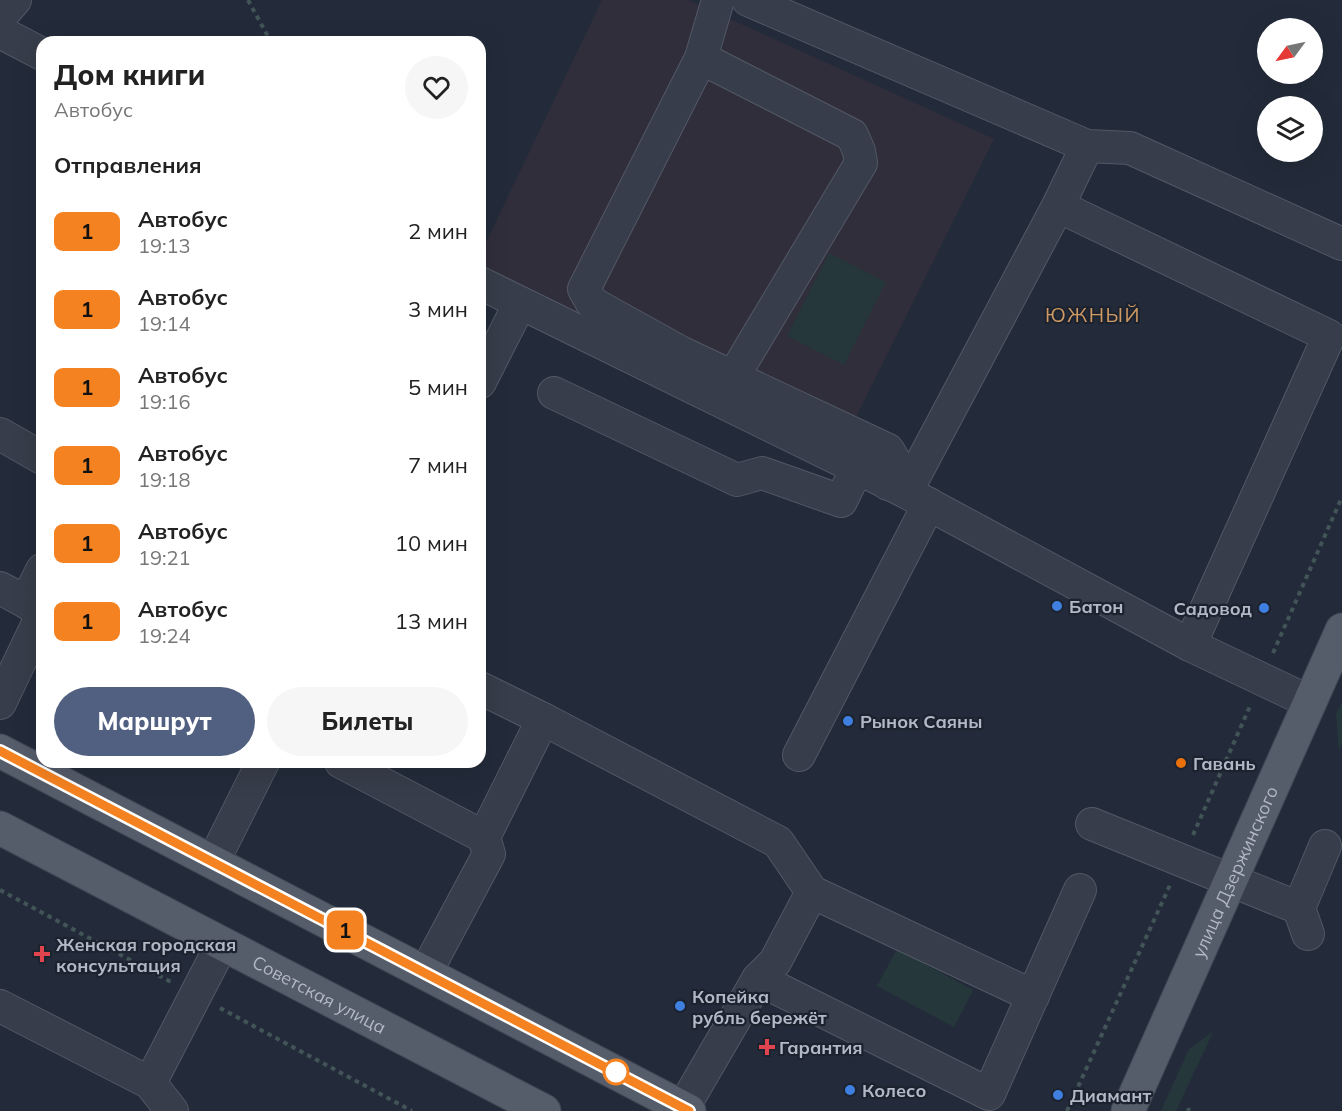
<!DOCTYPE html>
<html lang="ru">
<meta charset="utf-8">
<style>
:root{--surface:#fff;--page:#f6f6f6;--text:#222;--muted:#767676;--accent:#516080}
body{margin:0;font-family:Mulish,sans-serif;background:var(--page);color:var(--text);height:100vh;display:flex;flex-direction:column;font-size:22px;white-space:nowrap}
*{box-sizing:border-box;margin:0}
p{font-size:20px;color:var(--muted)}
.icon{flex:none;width:33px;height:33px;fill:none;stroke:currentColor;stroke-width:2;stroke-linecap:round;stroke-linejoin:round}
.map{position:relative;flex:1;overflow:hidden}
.panel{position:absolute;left:36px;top:36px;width:450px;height:732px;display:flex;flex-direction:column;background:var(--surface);border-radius:18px;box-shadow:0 6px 24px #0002}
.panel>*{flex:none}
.badge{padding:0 12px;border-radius:9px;font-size:21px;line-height:39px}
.needle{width:39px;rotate:237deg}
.controls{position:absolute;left:1257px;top:18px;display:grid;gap:12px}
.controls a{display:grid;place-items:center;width:66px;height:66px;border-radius:50%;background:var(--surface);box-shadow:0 6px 24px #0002;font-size:30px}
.map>.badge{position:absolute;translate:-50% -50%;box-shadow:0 0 0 3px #fff}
h2{padding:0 18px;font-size:22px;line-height:54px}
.round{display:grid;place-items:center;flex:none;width:63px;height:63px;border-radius:32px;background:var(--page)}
.head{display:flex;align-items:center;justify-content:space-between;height:102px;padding:0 18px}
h1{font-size:28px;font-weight:800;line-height:45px}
.button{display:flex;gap:12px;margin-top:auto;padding:12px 18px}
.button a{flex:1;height:69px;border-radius:36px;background:var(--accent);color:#fff;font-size:24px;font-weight:800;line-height:69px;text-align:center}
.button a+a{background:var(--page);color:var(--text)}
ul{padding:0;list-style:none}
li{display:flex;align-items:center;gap:18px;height:78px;padding:0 18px}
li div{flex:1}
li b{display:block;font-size:22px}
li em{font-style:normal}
li .badge{min-width:66px;font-weight:700;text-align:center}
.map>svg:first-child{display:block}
</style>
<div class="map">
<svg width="1342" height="1111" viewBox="0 0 1342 1111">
<rect width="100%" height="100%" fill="#232b3a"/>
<!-- medical -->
<polygon fill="#312e3c" points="602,0 688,0 994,139 844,441 480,265 480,255"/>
<!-- green -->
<g fill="#25373b">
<polygon points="829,253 886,282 844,365 787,336"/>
<polygon points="1342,702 1342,743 1339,751 1336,715"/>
<polygon points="897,949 973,990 954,1027 877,986"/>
<polygon points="1213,1032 1176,1111 1161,1111 1189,1049"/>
</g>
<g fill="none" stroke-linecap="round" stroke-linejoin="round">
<!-- minor casing -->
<g stroke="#525865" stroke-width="34">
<g id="minor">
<polyline points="718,0 701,58 584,289 592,303 682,353 888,450 895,462 888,484"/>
<polyline points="748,0 1087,146 1130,148 1342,244"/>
<polyline points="0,17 15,0"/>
<polyline points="0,32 42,54"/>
<polyline points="701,58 852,135 859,151 861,163 733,377"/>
<polyline points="1058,206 1329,336 1190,645"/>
<polyline points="480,283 906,492 1190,645 1310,702"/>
<polyline points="480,382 520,303"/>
<polyline points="554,393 737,480 762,473 841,501 857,468"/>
<polyline points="0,434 42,458"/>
<polyline points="906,492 1058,206 1087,146"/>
<polyline points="42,570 26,602 42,612"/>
<polyline points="0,588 26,602"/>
<polyline points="480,688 543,719"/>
<polyline points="0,703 42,615"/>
<polyline points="799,755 929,504"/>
<polyline points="341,762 484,837"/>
<polyline points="1092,824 1299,908 1308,934"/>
<polyline points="213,862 263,762"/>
<polyline points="812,892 1033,996"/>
<polyline points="1299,908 1325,846"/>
<polyline points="426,972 489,854 484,837 543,719 778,842 812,892 775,962 758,979"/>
<polyline points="0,1006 150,1083 172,1111"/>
<polyline points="150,1083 222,944"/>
<polyline points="683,1108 758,979 989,1094 1080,890"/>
</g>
</g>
<!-- major casing -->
<g stroke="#404753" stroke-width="35">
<g id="major">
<polyline points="0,751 689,1111"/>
<path id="s1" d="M0,828L544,1111"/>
<path id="s2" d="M1128,1111L1342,630"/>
</g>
</g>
<!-- path -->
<g stroke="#435458" stroke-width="4" stroke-dasharray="4.5 4.5" stroke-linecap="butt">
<polyline points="248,0 271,42"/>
<polyline points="1273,653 1342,497"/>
<polyline points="1193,835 1251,704"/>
<polyline points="0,890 171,982"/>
<polyline points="220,1008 412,1111"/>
<polyline points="1188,1108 1189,1111"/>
<polyline points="1067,1111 1170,885"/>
</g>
<!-- minor -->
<use href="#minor" stroke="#373d4a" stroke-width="32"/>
<!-- major -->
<use href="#major" stroke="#555c6a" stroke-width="33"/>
</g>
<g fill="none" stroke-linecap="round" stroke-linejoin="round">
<!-- line casing -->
<g stroke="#fff" stroke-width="14">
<polyline id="line" points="0,751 689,1111"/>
</g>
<!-- line -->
<use href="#line" stroke="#f58220" stroke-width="9"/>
</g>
<!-- markers -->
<g fill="#3f7fe0" stroke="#1c232f" stroke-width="2">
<circle cx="1057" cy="606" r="6"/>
<circle cx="1264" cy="608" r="6"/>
<circle cx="848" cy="721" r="6"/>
<circle cx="680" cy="1006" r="6"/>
<circle cx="850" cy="1090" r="6"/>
<circle cx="1058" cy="1095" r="6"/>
</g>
<circle fill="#e8710a" stroke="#1c232f" stroke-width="2" cx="1181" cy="763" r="6"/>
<g fill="#e0444e" stroke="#1c232f" stroke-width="2">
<path d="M39 945h6v6h6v6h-6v6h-6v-6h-6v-6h6z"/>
<path d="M764 1038h6v6h6v6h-6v6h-6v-6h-6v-6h6z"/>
</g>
<circle fill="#fff" stroke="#f58220" stroke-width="3" cx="616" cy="1072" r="12"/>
<g text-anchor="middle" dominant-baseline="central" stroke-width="4.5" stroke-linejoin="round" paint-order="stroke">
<!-- poi labels -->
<g font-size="18" font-weight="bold" fill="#b2b8c6" stroke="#1c232f" text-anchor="start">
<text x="1069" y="606">Батон</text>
<text x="1252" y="608" text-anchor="end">Садовод</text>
<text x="860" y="721">Рынок Саяны</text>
<text x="1193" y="763">Гавань</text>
<text x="56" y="944">Женская городская<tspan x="56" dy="21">консультация</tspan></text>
<text x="692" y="996">Копейка<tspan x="692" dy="21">рубль бережёт</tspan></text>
<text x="779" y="1047">Гарантия</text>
<text x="862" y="1090">Колесо</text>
<text x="1070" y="1095">Диамант</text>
</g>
<!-- street labels -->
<g font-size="18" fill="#b2b8c6" stroke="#1c232f">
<text stroke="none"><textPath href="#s2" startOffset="262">улица Дзержинского</textPath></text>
<text stroke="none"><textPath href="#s1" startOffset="360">Советская улица</textPath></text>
</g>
<!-- neighbourhood labels -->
<g font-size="20" letter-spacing="1.5" fill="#d09a64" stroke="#1c232f">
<text x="1093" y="314">ЮЖНЫЙ</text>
</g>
</g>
</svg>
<div class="controls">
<a><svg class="needle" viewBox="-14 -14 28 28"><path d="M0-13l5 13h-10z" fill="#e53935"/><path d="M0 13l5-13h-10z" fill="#767676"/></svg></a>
<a><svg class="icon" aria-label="layers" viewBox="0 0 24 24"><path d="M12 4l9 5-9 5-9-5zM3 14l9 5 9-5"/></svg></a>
</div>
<b class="badge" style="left:345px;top:930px;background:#f58220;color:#111">1</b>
<section class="panel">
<div class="head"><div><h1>Дом книги</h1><p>Автобус</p></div><a class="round"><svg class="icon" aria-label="heart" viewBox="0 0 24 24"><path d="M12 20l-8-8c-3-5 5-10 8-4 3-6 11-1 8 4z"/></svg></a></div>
<h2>Отправления</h2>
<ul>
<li><span class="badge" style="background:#f58220;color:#111">1</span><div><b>Автобус</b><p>19:13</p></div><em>2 мин</em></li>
<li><span class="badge" style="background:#f58220;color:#111">1</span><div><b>Автобус</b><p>19:14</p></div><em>3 мин</em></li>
<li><span class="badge" style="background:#f58220;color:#111">1</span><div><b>Автобус</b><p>19:16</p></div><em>5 мин</em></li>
<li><span class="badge" style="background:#f58220;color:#111">1</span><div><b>Автобус</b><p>19:18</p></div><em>7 мин</em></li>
<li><span class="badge" style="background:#f58220;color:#111">1</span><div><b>Автобус</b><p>19:21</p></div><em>10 мин</em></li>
<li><span class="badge" style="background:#f58220;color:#111">1</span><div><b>Автобус</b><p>19:24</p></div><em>13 мин</em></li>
</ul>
<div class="button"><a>Маршрут</a><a>Билеты</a></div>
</section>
</div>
